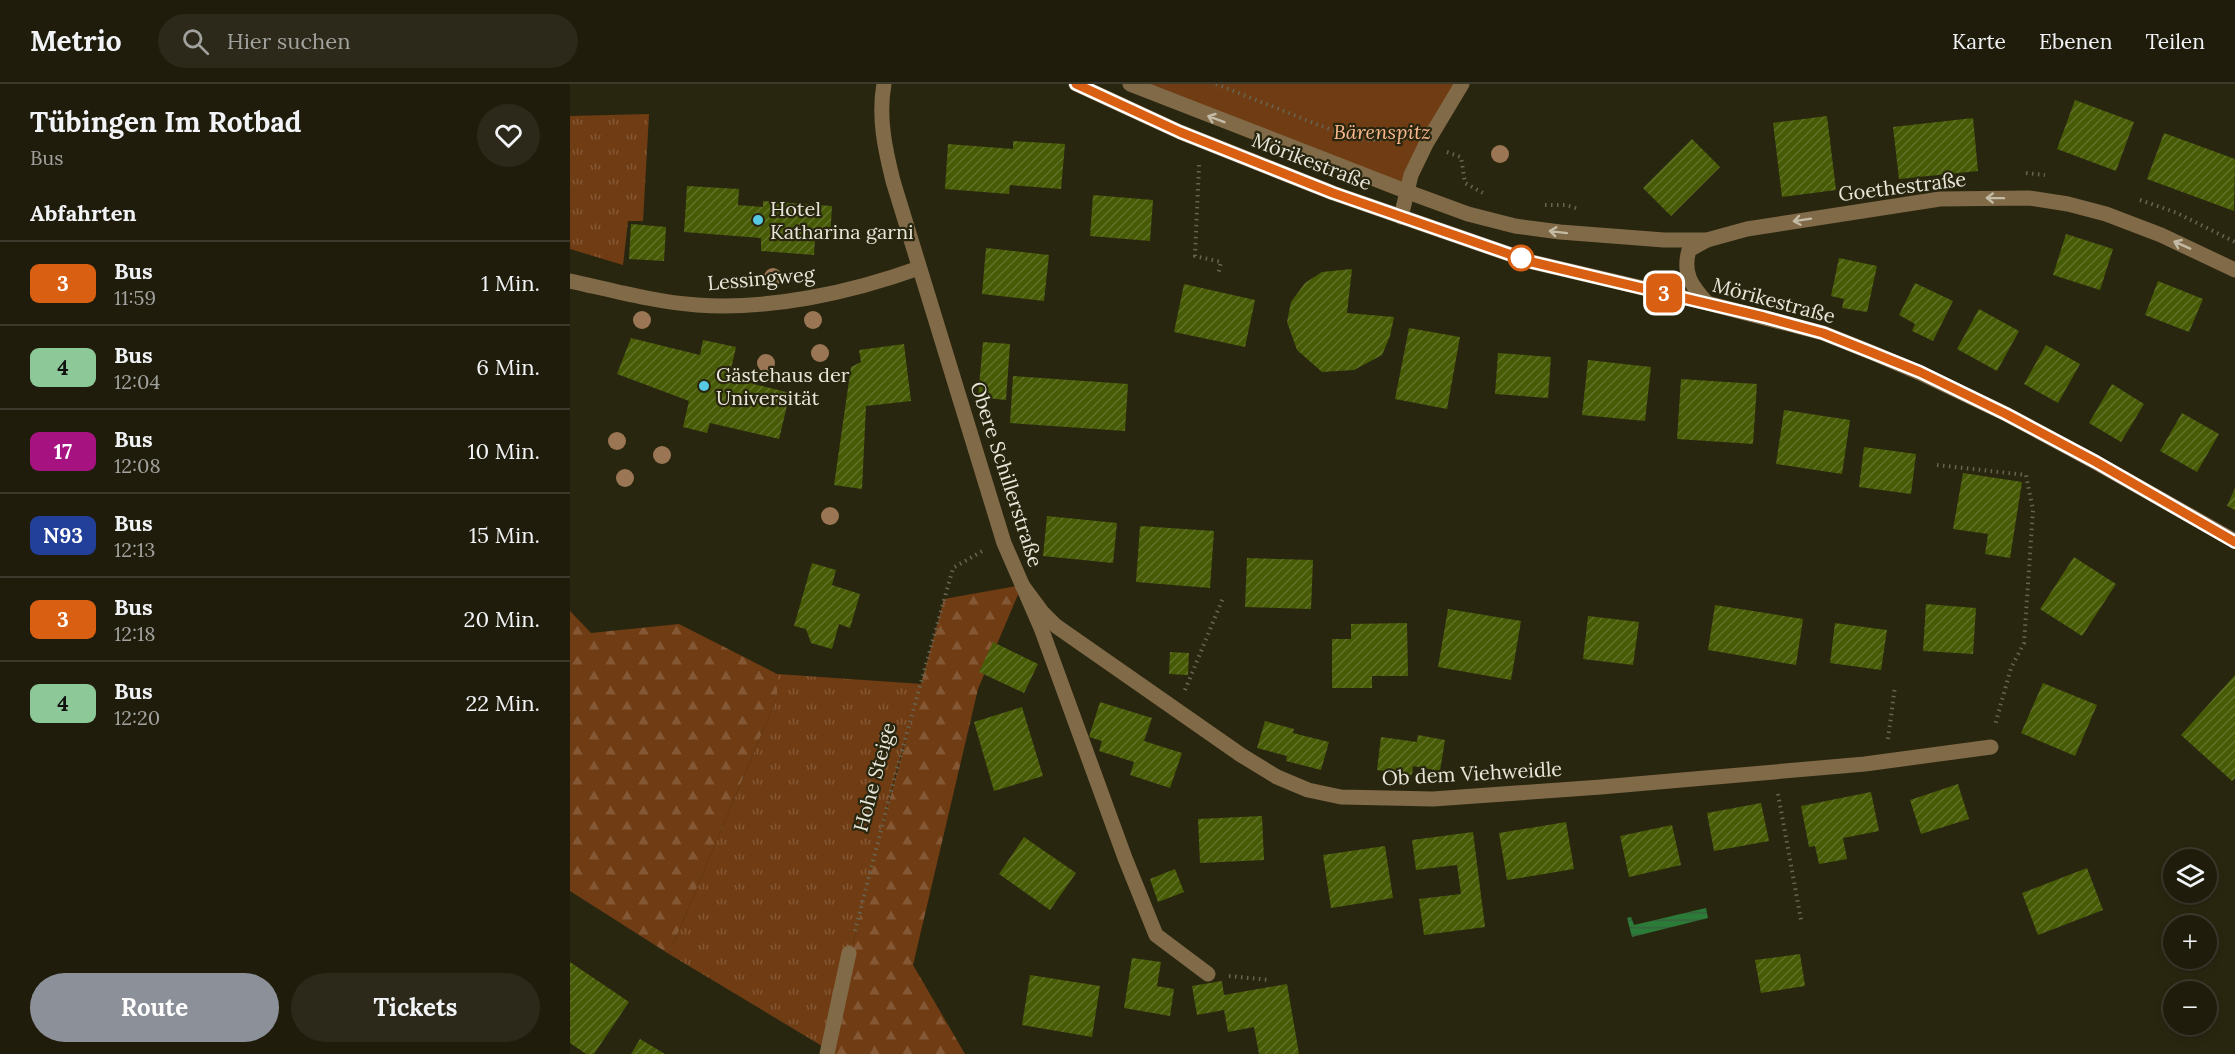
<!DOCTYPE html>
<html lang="de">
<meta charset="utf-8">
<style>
:root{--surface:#1f1c0c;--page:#2c291a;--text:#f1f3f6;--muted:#a1a19d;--line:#3c3a2d;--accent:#8c9099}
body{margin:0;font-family:Lora,serif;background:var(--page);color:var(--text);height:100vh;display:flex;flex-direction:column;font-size:22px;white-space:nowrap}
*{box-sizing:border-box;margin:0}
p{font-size:20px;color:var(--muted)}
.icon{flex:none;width:33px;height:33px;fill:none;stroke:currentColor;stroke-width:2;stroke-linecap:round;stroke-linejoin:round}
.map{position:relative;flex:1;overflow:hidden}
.drawer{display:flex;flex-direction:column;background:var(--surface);width:570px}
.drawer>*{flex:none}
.badge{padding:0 12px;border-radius:9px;font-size:21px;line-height:39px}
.fabs{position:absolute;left:1593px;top:765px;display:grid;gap:12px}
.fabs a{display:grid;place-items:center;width:54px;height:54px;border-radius:50%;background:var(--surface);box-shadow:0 3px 9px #0003,0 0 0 2px var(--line);font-size:30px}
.map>.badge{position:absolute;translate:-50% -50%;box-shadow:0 0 0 3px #fff}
h2{padding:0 30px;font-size:22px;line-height:54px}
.round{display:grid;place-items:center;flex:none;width:63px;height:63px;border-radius:32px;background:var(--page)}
.summary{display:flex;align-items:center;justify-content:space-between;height:102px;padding:0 30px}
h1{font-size:28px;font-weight:800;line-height:45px}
.button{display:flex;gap:12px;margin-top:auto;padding:12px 30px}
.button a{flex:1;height:69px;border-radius:36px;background:var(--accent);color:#fff;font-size:24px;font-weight:800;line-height:69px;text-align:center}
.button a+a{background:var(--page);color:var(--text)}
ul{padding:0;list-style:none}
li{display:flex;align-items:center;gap:18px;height:84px;padding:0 30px;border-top:2px solid var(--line)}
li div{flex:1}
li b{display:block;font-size:22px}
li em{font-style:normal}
li .badge{min-width:66px;font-weight:700;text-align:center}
header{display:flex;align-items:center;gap:36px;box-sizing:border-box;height:84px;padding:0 30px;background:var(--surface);border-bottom:2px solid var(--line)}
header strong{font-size:28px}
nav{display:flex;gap:33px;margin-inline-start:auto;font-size:21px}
.search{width:420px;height:54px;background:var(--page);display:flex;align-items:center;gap:15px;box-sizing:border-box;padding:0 21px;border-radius:33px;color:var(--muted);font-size:22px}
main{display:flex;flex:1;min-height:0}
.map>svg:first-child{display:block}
</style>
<header>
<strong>Metrio</strong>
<div class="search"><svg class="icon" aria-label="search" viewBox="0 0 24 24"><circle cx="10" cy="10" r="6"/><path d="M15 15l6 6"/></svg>Hier suchen</div>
<nav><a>Karte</a><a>Ebenen</a><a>Teilen</a></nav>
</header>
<main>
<section class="drawer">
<div class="summary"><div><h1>Tübingen Im Rotbad</h1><p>Bus</p></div><a class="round"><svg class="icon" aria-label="heart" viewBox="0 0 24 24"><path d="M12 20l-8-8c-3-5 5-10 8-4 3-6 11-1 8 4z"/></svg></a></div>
<h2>Abfahrten</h2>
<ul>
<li><span class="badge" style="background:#d96013;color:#fff">3</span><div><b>Bus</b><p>11:59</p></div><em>1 Min.</em></li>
<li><span class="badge" style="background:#8dc899;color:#111">4</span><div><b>Bus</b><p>12:04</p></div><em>6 Min.</em></li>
<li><span class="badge" style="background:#a61380;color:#fff">17</span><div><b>Bus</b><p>12:08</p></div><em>10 Min.</em></li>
<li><span class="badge" style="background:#223f99;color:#fff">N93</span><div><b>Bus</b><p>12:13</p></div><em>15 Min.</em></li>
<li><span class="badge" style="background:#d96013;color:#fff">3</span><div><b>Bus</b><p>12:18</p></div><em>20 Min.</em></li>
<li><span class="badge" style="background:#8dc899;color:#111">4</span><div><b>Bus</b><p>12:20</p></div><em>22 Min.</em></li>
</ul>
<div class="button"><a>Route</a><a>Tickets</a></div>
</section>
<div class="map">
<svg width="1665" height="970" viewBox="0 0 1665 970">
<defs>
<pattern id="grass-tufts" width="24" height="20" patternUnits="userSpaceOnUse" patternTransform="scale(1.5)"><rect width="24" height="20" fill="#703c13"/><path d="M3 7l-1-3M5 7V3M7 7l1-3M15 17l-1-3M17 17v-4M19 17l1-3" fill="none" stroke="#845835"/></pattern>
<pattern id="forest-firs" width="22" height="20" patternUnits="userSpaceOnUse" patternTransform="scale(1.5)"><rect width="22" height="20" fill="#703c13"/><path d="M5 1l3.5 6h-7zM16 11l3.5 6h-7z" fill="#845835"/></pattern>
<pattern id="water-rules" width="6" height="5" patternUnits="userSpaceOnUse" patternTransform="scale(1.5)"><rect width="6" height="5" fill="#2b7c38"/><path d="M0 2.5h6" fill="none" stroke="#38603c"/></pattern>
<pattern id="building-hatch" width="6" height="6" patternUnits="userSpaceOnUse" patternTransform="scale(1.5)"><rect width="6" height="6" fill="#475a06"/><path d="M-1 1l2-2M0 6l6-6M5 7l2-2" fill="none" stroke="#62722a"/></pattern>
</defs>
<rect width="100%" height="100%" fill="#292610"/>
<!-- grass -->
<g fill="url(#grass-tufts)">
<polygon points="79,30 73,137 58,137 53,181 0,165 0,32"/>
<polygon points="207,590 352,600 326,688 257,965 99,870 207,613"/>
</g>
<!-- forest -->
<g fill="url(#forest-firs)">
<polygon points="452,501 408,605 343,881 395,970 257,970 303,777 374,515"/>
<polygon points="0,527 21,549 109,540 207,590 207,613 99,870 0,807"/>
</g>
<!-- park -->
<polygon fill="#703c13" points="560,0 888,0 838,108"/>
<!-- water -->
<polygon fill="url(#water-rules)" points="1136,824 1138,834 1062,853 1057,834 1061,833 1064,841"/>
<!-- building -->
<g fill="url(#building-hatch)">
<polygon points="1505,16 1564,38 1546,87 1487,65"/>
<polygon points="1257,32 1266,106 1212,113 1203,39"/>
<polygon points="1403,34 1408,87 1329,95 1323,43"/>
<polygon points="1594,49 1665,75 1664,127 1577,95"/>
<polygon points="1122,55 1150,83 1101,132 1073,104"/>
<polygon points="443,57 495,60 491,105 440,101 439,110 375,105 378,60 443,65"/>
<polygon points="117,102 169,105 168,121 193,123 193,117 262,122 260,156 245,154 244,171 191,167 191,154 114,148"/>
<polygon points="523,111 583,116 580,157 520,152"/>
<polygon points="61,140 96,143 94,177 59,175"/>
<polygon points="1496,150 1543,165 1530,206 1483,191"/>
<polygon points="416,164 479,171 474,217 412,210"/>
<polygon points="1269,174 1307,182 1297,228 1272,224 1274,215 1261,212"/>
<polygon points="782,185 777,229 824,233 820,252 812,271 784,286 752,288 727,266 717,238 721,218 735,199 752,188"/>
<polygon points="1588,197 1633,215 1619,248 1575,231"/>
<polygon points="1345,199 1383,217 1363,257 1342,247 1345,240 1329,231"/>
<polygon points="614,200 685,216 675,263 604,248"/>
<polygon points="1409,225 1449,247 1427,287 1387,265"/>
<polygon points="839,244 890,253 877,325 825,315"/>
<polygon points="61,254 130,271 133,256 166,263 159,294 220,309 209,355 140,339 137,349 113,343 119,317 47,290"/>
<polygon points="413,258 440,260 436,316 408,313"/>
<polygon points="334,260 341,317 296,322 292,405 264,401 281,283 291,278 289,266"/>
<polygon points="1476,261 1510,280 1488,319 1454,300"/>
<polygon points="928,269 981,273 978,314 925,310"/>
<polygon points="1018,276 1081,283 1075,337 1012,331"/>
<polygon points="443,292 558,300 555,347 440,339"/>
<polygon points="1111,295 1187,300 1183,360 1107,355"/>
<polygon points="1542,300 1574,320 1551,358 1519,339"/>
<polygon points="1214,326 1280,336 1272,390 1206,380"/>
<polygon points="1612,329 1649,350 1627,388 1590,367"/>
<polygon points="1294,363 1346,370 1341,410 1289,403"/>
<polygon points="1393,389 1452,398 1440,474 1415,470 1418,450 1383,445"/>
<polygon points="1665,404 1665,426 1657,422"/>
<polygon points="477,432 547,439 543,479 473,472"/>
<polygon points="570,442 644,447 640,504 566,498"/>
<polygon points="1504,473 1546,500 1512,552 1470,525"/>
<polygon points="677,474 743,476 741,525 675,523"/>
<polygon points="242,479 266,486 262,501 290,510 280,544 269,540 262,565 241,559 236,545 224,542"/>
<polygon points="1356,520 1406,524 1403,570 1353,567"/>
<polygon points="1145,521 1233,535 1226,581 1138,566"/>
<polygon points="878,525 951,537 941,596 868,583"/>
<polygon points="1018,532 1069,538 1063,581 1013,575"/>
<polygon points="837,539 838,592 802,592 802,604 762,604 762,555 781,555 781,540"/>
<polygon points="1265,539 1317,546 1311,586 1260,579"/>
<polygon points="423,558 468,580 454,609 409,588"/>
<polygon points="600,568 619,569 618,591 599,590"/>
<polygon points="1665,591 1665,694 1662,697 1611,651"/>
<polygon points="1473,599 1527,621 1505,672 1451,649"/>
<polygon points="530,618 582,634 574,657 612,669 600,704 560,691 564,678 529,667 532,657 519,653"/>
<polygon points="452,623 473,692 424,707 404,638"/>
<polygon points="695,637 724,645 723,649 759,658 751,686 716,677 717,672 687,664"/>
<polygon points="848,651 875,656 870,687 843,682 842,691 807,686 811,653 847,658"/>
<polygon points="1388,700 1399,735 1351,750 1340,716"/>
<polygon points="1301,708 1309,747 1273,754 1277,775 1249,780 1245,762 1239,763 1231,722"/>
<polygon points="1191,719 1199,757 1144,767 1137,729"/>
<polygon points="692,732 694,776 630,779 628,735"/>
<polygon points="996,738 1004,785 937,796 929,749"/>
<polygon points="1102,741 1111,781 1059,793 1050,752"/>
<polygon points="903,748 915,843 854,851 849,815 891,810 887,781 846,786 842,756"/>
<polygon points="454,753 506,789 480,826 429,790"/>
<polygon points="815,762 823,814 761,824 753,771"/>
<polygon points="1517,784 1533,826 1468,851 1452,809"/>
<polygon points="605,785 614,808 588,818 580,795"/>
<polygon points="1230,870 1235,902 1191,909 1185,876"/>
<polygon points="562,874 591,878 587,902 604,905 600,932 554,924"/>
<polygon points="0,878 59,918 24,970 16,970 0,959"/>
<polygon points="460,891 530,902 522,953 452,941"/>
<polygon points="652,897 654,911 717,900 729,970 689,970 684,943 658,948 654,926 627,931 622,902"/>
<polygon points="70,955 95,970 61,970"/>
</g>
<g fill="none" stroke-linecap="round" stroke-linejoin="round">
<!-- path -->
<g stroke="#676551" stroke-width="4" stroke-dasharray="1.5 4.5" stroke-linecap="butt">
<polyline points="646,0 774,51 794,56 835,55"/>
<polyline points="877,68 891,73 895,99 913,109"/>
<polyline points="629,81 625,172 651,178 648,191"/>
<polyline points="1456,89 1475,91"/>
<polyline points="1570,116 1607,129 1665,158"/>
<polyline points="975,121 996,121 1009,125"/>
<polyline points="1367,381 1456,391 1463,426 1454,559 1441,584 1425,641"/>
<polyline points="615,606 653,514"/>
<polyline points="1318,655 1325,602"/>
<polyline points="1208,710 1231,836"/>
<polyline points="285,847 326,688 383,484 414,466"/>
<polyline points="659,892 700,896"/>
</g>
<!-- minor -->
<g stroke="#816a47" stroke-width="15">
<path d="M314,0C308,33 315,65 323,97L434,459L471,544L555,774L586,851L638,890"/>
<polyline points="506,0 610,48 763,109 962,178 1137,219 1253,249 1303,269 1350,289 1436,330 1525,378 1665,457"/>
<polyline points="560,0 838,108 898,130 945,142 990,148 1094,156 1137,156 1177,145 1370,115 1459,114 1498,120 1536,130 1591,151 1665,186"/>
<polyline points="831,133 841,91 856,60 892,0"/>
<path d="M1137,156L1119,166C1112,190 1122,202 1137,219"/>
<path d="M0,197C41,206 85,218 127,221C200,226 280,209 349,184"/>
<polyline points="452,501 472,528 486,542 671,671 707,693 738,706 771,713 863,715 1031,703 1295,680 1421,663"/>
<polyline points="257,970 279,869"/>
</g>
</g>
<!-- trees -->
<g fill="#9b7654">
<circle cx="930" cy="70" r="9"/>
<circle cx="203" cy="193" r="9"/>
<circle cx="72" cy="236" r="9"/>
<circle cx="243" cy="236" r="9"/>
<circle cx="250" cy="269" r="9"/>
<circle cx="196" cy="279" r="9"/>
<circle cx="47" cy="357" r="9"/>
<circle cx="92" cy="371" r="9"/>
<circle cx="55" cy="394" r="9"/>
<circle cx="260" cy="432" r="9"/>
</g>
<!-- one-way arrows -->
<defs><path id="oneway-shaft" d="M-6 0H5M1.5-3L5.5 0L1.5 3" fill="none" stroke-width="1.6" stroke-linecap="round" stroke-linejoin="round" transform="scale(1.5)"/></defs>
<g stroke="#c3bba5">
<use href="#oneway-shaft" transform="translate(646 35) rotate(-159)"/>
<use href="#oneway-shaft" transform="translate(1425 114) rotate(-179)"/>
<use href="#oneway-shaft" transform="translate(1232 136) rotate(171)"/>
<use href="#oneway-shaft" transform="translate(988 148) rotate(-173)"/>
<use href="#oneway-shaft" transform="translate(1612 161) rotate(-156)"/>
</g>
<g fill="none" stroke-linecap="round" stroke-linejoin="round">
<!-- line casing -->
<g stroke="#fff" stroke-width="14">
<polyline id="line" points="506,0 610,48 763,109 962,178 1194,233 1253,249 1303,269 1350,288 1436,330 1526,378 1665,458"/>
</g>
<!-- line -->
<use href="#line" stroke="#d96013" stroke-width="9"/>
</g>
<!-- markers -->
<g fill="#57c9e2" stroke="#292610" stroke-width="2">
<circle cx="188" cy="136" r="6"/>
<circle cx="134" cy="302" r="6"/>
</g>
<circle fill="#fff" stroke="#d96013" stroke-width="3" cx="951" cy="174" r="12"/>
<g text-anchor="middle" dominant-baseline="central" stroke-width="4.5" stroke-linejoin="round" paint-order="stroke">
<!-- park labels -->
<g font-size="20" font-style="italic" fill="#f9b78b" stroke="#292610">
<text x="812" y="47">Bärenspitz</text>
</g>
<!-- street labels -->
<g font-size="20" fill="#e7e6d8" stroke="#292610">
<text transform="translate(742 77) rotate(21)">Mörikestraße</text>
<text transform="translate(1332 102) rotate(-7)">Goethestraße</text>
<text transform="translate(191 194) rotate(-5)">Lessingweg</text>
<text transform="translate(1204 216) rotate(15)">Mörikestraße</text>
<text transform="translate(437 390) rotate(72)">Obere Schillerstraße</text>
<text transform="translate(902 689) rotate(-3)">Ob dem Viehweidle</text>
<text transform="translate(304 693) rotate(-75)">Hohe Steige</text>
</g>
<!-- poi labels -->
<g font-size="20" fill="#e7e6d8" stroke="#292610" text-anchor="start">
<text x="200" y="124">Hotel<tspan x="200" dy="23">Katharina garni</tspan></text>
<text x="146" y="290">Gästehaus der<tspan x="146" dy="23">Universität</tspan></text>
</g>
</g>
</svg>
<div class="fabs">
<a><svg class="icon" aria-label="layers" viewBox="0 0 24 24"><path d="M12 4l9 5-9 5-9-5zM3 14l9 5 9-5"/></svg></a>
<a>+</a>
<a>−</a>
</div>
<b class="badge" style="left:1094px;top:209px;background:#d96013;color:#fff">3</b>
</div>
</main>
